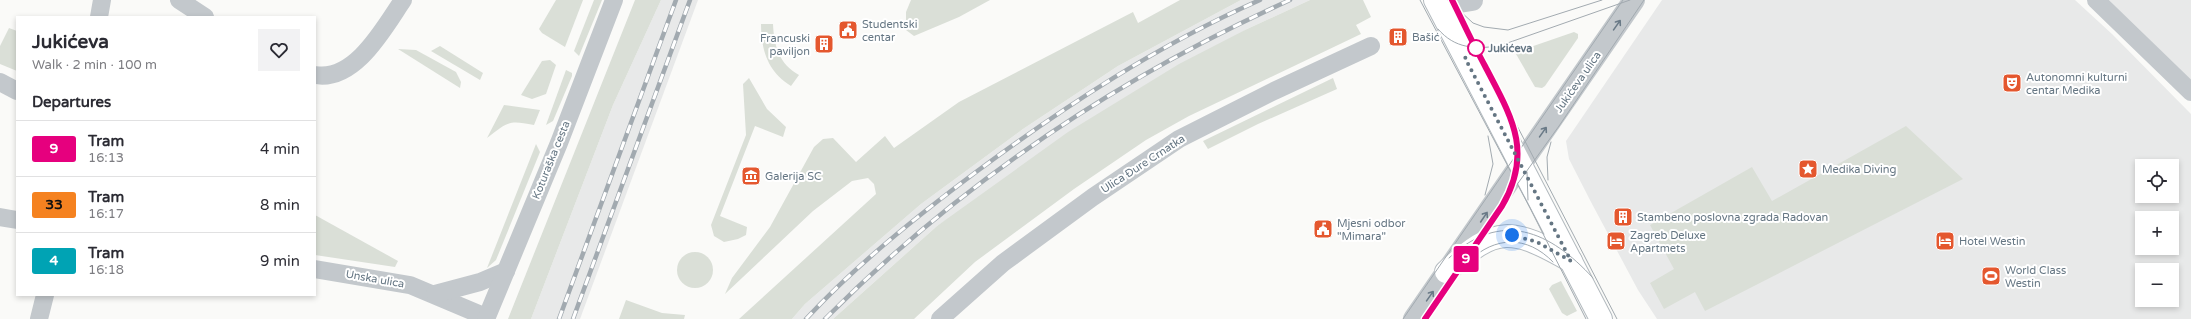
<!DOCTYPE html>
<meta charset="utf-8">
<style>
:root{--surface:#fff;--page:#f2f2f3;--text:#2b2b33;--muted:#7c7c81;--line:#e1e1e2}
body{margin:0;font-family:"Varela Round",sans-serif;background:var(--page);color:var(--text);height:100vh;display:flex;flex-direction:column;font-size:15px;white-space:nowrap}
*{box-sizing:border-box;margin:0}
p{font-size:13px;color:var(--muted)}
.icon{flex:none;width:22px;height:22px;fill:none;stroke:currentColor;stroke-width:2;stroke-linecap:round;stroke-linejoin:round}
.map{position:relative;flex:1;overflow:hidden}
.sheet{position:absolute;left:16px;top:16px;width:300px;height:280px;display:flex;flex-direction:column;background:var(--surface);border-radius:0px;box-shadow:0 2px 6px #0003}
.sheet>*{flex:none}
.badge{padding:0 8px;border-radius:3px;font-size:14px;line-height:26px}
.fabs{position:absolute;left:2135px;top:159px;display:grid;gap:8px}
.fabs a{display:grid;place-items:center;width:44px;height:44px;border-radius:0px;background:var(--surface);box-shadow:0 2px 6px #0003;font-size:20px}
.you{position:absolute;width:20px;height:20px;margin:-10px;border:3px solid #fff;border-radius:50%;background:#1a73e8;box-shadow:0 0 0 6px #1a73e833}
.map>.badge{position:absolute;translate:-50% -50%;box-shadow:0 0 0 2px #fff}
h2{padding:0 16px;font-size:15px;line-height:36px}
.round{display:grid;place-items:center;flex:none;width:42px;height:42px;border-radius:0px;background:var(--page)}
.summary{display:flex;align-items:center;justify-content:space-between;height:68px;padding:0 16px}
h1{font-size:19px;font-weight:800;line-height:30px}
ul{padding:0;list-style:none}
li{display:flex;align-items:center;gap:12px;height:56px;padding:0 16px;border-top:1px solid var(--line)}
li div{flex:1}
li b{display:block;font-size:15px}
li em{font-style:normal}
li .badge{min-width:44px;font-weight:700;text-align:center}
.map>svg:first-child{display:block}
</style>
<div class="map">
<svg width="2191" height="319" viewBox="0 0 2191 319">
<rect width="100%" height="100%" fill="#fafaf8"/>
<!-- built -->
<g fill="#e8e9e9" fill-rule="evenodd">
<polygon points="661,0 698,0 580,319 531,319 613,105"/>
<polygon points="1241,0 1310,0 1247,29 937,226 833,319 792,319 805,304 921,204 1023,129 1118,66"/>
<path d="M1662,0H2075L2112,34L2191,114V319H1657L1638,290L1591,202L1569,159L1566,141ZM2142,166H2172V196H2142ZM2142,218H2172V248H2142ZM2142,270H2172V300H2142Z"/>
<polygon points="2109,0 2191,0 2191,80"/>
</g>
<!-- green -->
<g fill="#dadfd7">
<polygon points="556,0 583,0 565,47 542,33 539,29"/>
<polygon points="594,0 602,0 579,56 574,51"/>
<polygon points="635,0 661,0 613,105 531,319 508,319"/>
<polygon points="911,0 990,0 959,17 914,36 906,30 906,12"/>
<polygon points="1180,0 1241,0 1118,66 1023,129 921,204 805,304 792,319 739,319 876,194 874,184 868,178 852,181 813,211 725,294 732,278 770,227 814,147 823,139 833,138 856,162 885,136 894,148 959,102 1133,12 1138,23"/>
<polygon points="1310,0 1363,0 1371,17 1356,25 1361,34 1189,116 1146,140 1074,189 975,262 914,319 833,319 937,226 1068,132 1179,64 1247,29"/>
<path d="M761,24H773C774,46 779,64 799,75L791,86C768,72 761,50 761,24Z"/>
<polygon points="9,28 17,31 17,71 0,64 0,46"/>
<polygon points="1574,32 1578,34 1578,38 1545,86 1542,88 1535,87 1516,54 1519,51"/>
<polygon points="440,46 483,73 480,80 431,51"/>
<polygon points="398,49 416,50 456,72 461,82 460,88"/>
<polygon points="550,60 556,65 546,94 532,99 521,95 542,61"/>
<polygon points="566,70 572,73 572,76 553,121 546,125"/>
<polygon points="749,78 767,109 786,127 783,137 755,126 720,216 747,227 746,235 738,239 724,242 714,236 711,225 746,135 743,84"/>
<polygon points="1333,78 1337,89 1258,124 1208,149 1203,141"/>
<path d="M504,105L540,110L534,125C508,120 508,122 487,138Z"/>
<polygon points="1906,126 1963,179 1705,311 1695,292 1664,309 1650,283 1674,269 1650,225 1752,167 1772,201"/>
<polygon points="536,144 540,152 496,260 487,268"/>
<polygon points="315,215 398,261 395,267 315,255"/>
<circle cx="695" cy="270" r="18"/>
<polygon points="1561,281 1577,311 1567,316 1562,313 1549,289 1552,285"/>
<polygon points="626,300 662,313 685,315 684,319 619,319"/>
</g>
<g fill="none" stroke-linecap="round" stroke-linejoin="round">
<!-- secondary casing -->
<g stroke="#b3babf" stroke-width="24">
<g id="secondary">
<polyline points="1435,0 1601,319"/>
<path d="M1446,272C1496,224 1513,228 1571,261"/>
</g>
</g>
<!-- minor -->
<g stroke="#c3c8cc" stroke-width="18">
<polyline points="179,0 205,17"/>
<polyline points="2096,0 2191,92"/>
<polyline points="99,17 102,0"/>
<path d="M315,75C355,82 384,28 403,0"/>
<polyline points="0,82 17,91"/>
<polyline points="0,217 17,220"/>
<polyline points="315,269 410,285 486,317"/>
<polyline points="435,294 480,282 506,271"/>
<polyline points="39,319 45,295"/>
<polyline points="486,319 559,143 614,0"/>
<polyline points="940,319 1003,263 1093,197 1179,139 1274,91 1371,46"/>
</g>
<!-- tertiary -->
<g stroke="#c3c8cc" stroke-width="22">
<polyline points="1436,2 1453,3 1472,0"/>
<polyline points="1414,319 1634,0"/>
</g>
<!-- secondary -->
<use href="#secondary" stroke="#fff" stroke-width="22"/>
<!-- tram -->
<g stroke="#a2aab0" stroke-width="1">
<polyline points="1420,0 1530,208 1586,319"/>
<polyline points="1452,0 1617,319"/>
<polyline points="1460,11 1473,23 1484,27 1508,30 1602,0"/>
<path d="M1438,29C1455,49 1475,49 1499,46L1630,0"/>
<path d="M1514,126C1519,143 1519,165 1514,181"/>
<polyline points="1527,172 1528,200"/>
<polyline points="1548,180 1547,157 1551,142"/>
<polyline points="1485,195 1493,164 1488,136"/>
<path d="M1449,258C1501,209 1550,231 1593,278"/>
<path d="M1469,261C1495,236 1527,235 1553,262"/>
<polyline points="1403,319 1623,0"/>
<polyline points="1425,319 1483,232 1559,126 1644,0"/>
</g>
<!-- rail casing -->
<g stroke="#a2aab0" stroke-width="4.5">
<g id="rail">
<polyline points="559,319 676,0"/>
<polyline points="573,319 690,0"/>
<path d="M806,319C856,265 916,217 976,172C1065,106 1158,45 1260,0"/>
<path d="M825,319C959,184 1118,78 1290,0"/>
</g>
</g>
<!-- rail -->
<use href="#rail" stroke="#fff" stroke-width="3" stroke-dasharray="9" stroke-linecap="butt"/>
</g>
<!-- one-way arrows -->
<defs><path id="oneway-shaft" d="M-6 0H5M1.5-3L5.5 0L1.5 3" fill="none" stroke-width="1.6" stroke-linecap="round" stroke-linejoin="round"/></defs>
<g stroke="#6a7a87">
<use href="#oneway-shaft" transform="translate(1617 25) rotate(-55)"/>
<use href="#oneway-shaft" transform="translate(1543 132) rotate(-55)"/>
<use href="#oneway-shaft" transform="translate(1484 217) rotate(-56)"/>
<use href="#oneway-shaft" transform="translate(1430 296) rotate(-55)"/>
</g>
<g fill="none" stroke-linecap="round" stroke-linejoin="round">
<!-- line casing -->
<g stroke="#fff" stroke-width="9">
<path id="line" d="M1425,319L1502,206C1534,151 1511,116 1485,66C1473,44 1463,22 1452,0"/>
</g>
<!-- line -->
<use href="#line" stroke="#e6007e" stroke-width="6"/>
<!-- walk -->
<polyline stroke="#657683" stroke-width="4" stroke-dasharray="0 7.2" points="1476,48 1465,58 1571,261 1537,242 1512,235"/>
</g>
<!-- icons -->
<defs>
<g id="civic-square" transform="scale(1)"><rect x="-9" y="-9" width="18" height="18" rx="4" fill="#e4572e" stroke="#fff"/><path d="M-.6-6.5H3V-4.5H.6V-3L4-1V1h2V6H-6V1h2V-1L-.6-3ZM-1.2 2.5V6h2.4V2.5Z" fill="#fff"/></g>
<g id="building-square" transform="scale(1)"><rect x="-9" y="-9" width="18" height="18" rx="4" fill="#e4572e" stroke="#fff"/><path d="M-4-6H4V6H1V3H-1V6H-4ZM-2.5-4.3h1.7v1.8h-1.7ZM.8-4.3h1.7v1.8H.8ZM-2.5-1h1.7V.8h-1.7ZM.8-1h1.7V.8H.8Z" fill="#fff"/></g>
<g id="theatre-square" transform="scale(1)"><rect x="-9" y="-9" width="18" height="18" rx="4" fill="#e4572e" stroke="#fff"/><path d="M-5-5.5Q0-4 5-5.5V0Q5 5 0 6Q-5 5-5 0ZM-3.3-2.5H-1v1.5H-3.3ZM1-2.5H3.3v1.5H1ZM-2.8 1Q0 5.5 2.8 1Z" fill="#fff"/></g>
<g id="sight-square" transform="scale(1)"><rect x="-9" y="-9" width="18" height="18" rx="4" fill="#e4572e" stroke="#fff"/><path d="M0-6L1.8-2.2L6-1.7L2.9 1.2L3.7 5.4L0 3.3L-3.7 5.4L-2.9 1.2L-6-1.7L-1.8-2.2Z" fill="#fff"/></g>
<g id="museum-square" transform="scale(1)"><rect x="-9" y="-9" width="18" height="18" rx="4" fill="#e4572e" stroke="#fff"/><path d="M0-6L6-3V-2H-6V-3ZM-5-1h2V3h-2ZM-1-1h2V3h-2ZM3-1h2V3H3ZM-6 4H6V6H-6Z" fill="#fff"/></g>
<g id="hotel-square" transform="scale(1)"><rect x="-9" y="-9" width="18" height="18" rx="4" fill="#e4572e" stroke="#fff"/><path d="M-6-4.5h1.5V1H6V5H4.5V3h-9V5H-6ZM-4 0a1.8 1.8 0 1 1 3.6 0ZM.5 0V-2.5h3Q6-2.5 6 0Z" fill="#fff"/></g>
<g id="stadium-square" transform="scale(1)"><rect x="-9" y="-9" width="18" height="18" rx="4" fill="#e4572e" stroke="#fff"/><path d="M0-5a6.5 5 0 1 0 0 10a6.5 5 0 1 0 0-10ZM-3.5-1.8h7v3.6h-7Z" fill="#fff"/></g>
</defs>
<g fill-rule="evenodd">
<use href="#civic-square" x="848" y="30"/>
<use href="#building-square" x="1398" y="37"/>
<use href="#building-square" x="824" y="44"/>
<use href="#theatre-square" x="2012" y="83"/>
<use href="#sight-square" x="1808" y="169"/>
<use href="#museum-square" x="751" y="176"/>
<use href="#building-square" x="1623" y="217"/>
<use href="#civic-square" x="1323" y="229"/>
<use href="#hotel-square" x="1616" y="241"/>
<use href="#hotel-square" x="1945" y="241"/>
<use href="#stadium-square" x="1991" y="276"/>
</g>
<!-- markers -->
<circle fill="#fff" stroke="#e6007e" stroke-width="2" cx="1476" cy="48" r="8"/>
<g text-anchor="middle" dominant-baseline="central" stroke-width="4" stroke-linejoin="round" paint-order="stroke">
<!-- poi labels -->
<g font-size="11" fill="#657683" stroke="#fff" text-anchor="start">
<text x="862" y="24">Studentski<tspan x="862" dy="13">centar</tspan></text>
<text x="1412" y="37">Bašić</text>
<text x="810" y="38" text-anchor="end">Francuski<tspan x="810" dy="13">paviljon</tspan></text>
<text x="2026" y="77">Autonomni kulturni<tspan x="2026" dy="13">centar Medika</tspan></text>
<text x="1822" y="169">Medika Diving</text>
<text x="765" y="176">Galerija SC</text>
<text x="1637" y="217">Stambeno poslovna zgrada Radovan</text>
<text x="1337" y="223">Mjesni odbor<tspan x="1337" dy="13">"Mimara"</tspan></text>
<text x="1630" y="235">Zagreb Deluxe<tspan x="1630" dy="13">Apartmets</tspan></text>
<text x="1959" y="241">Hotel Westin</text>
<text x="2005" y="270">World Class<tspan x="2005" dy="13">Westin</tspan></text>
</g>
<!-- stop labels -->
<g font-size="11" font-weight="bold" fill="#657683" stroke="#fff" text-anchor="start">
<text x="1488" y="48">Jukićeva</text>
</g>
<!-- street labels -->
<g font-size="11" fill="#657683" stroke="#fff">
<text transform="translate(1578 82) rotate(-55)">Jukićeva ulica</text>
<text transform="translate(551 160) rotate(-68)">Koturaška cesta</text>
<text transform="translate(1143 164) rotate(-33)">Ulica Đure Crnatka</text>
<text transform="translate(375 279) rotate(10)">Unska ulica</text>
</g>
</g>
</svg>
<div class="fabs">
<a><svg class="icon" aria-label="locate" viewBox="0 0 24 24"><circle cx="12" cy="12" r="6"/><path d="M12 2v4M12 18v4M2 12h4M18 12h4"/></svg></a>
<a>+</a>
<a>−</a>
</div>
<div class="you" style="left:1512px;top:235px"></div>
<b class="badge" style="left:1466px;top:259px;background:#e6007e;color:#fff">9</b>
<section class="sheet">
<div class="summary"><div><h1>Jukićeva</h1><p>Walk · 2 min · 100 m</p></div><a class="round"><svg class="icon" aria-label="heart" viewBox="0 0 24 24"><path d="M12 20l-8-8c-3-5 5-10 8-4 3-6 11-1 8 4z"/></svg></a></div>
<h2>Departures</h2>
<ul>
<li><span class="badge" style="background:#e6007e;color:#fff">9</span><div><b>Tram</b><p>16:13</p></div><em>4 min</em></li>
<li><span class="badge" style="background:#f58220;color:#111">33</span><div><b>Tram</b><p>16:17</p></div><em>8 min</em></li>
<li><span class="badge" style="background:#00a3b4;color:#fff">4</span><div><b>Tram</b><p>16:18</p></div><em>9 min</em></li>
</ul>
</section>
</div>
